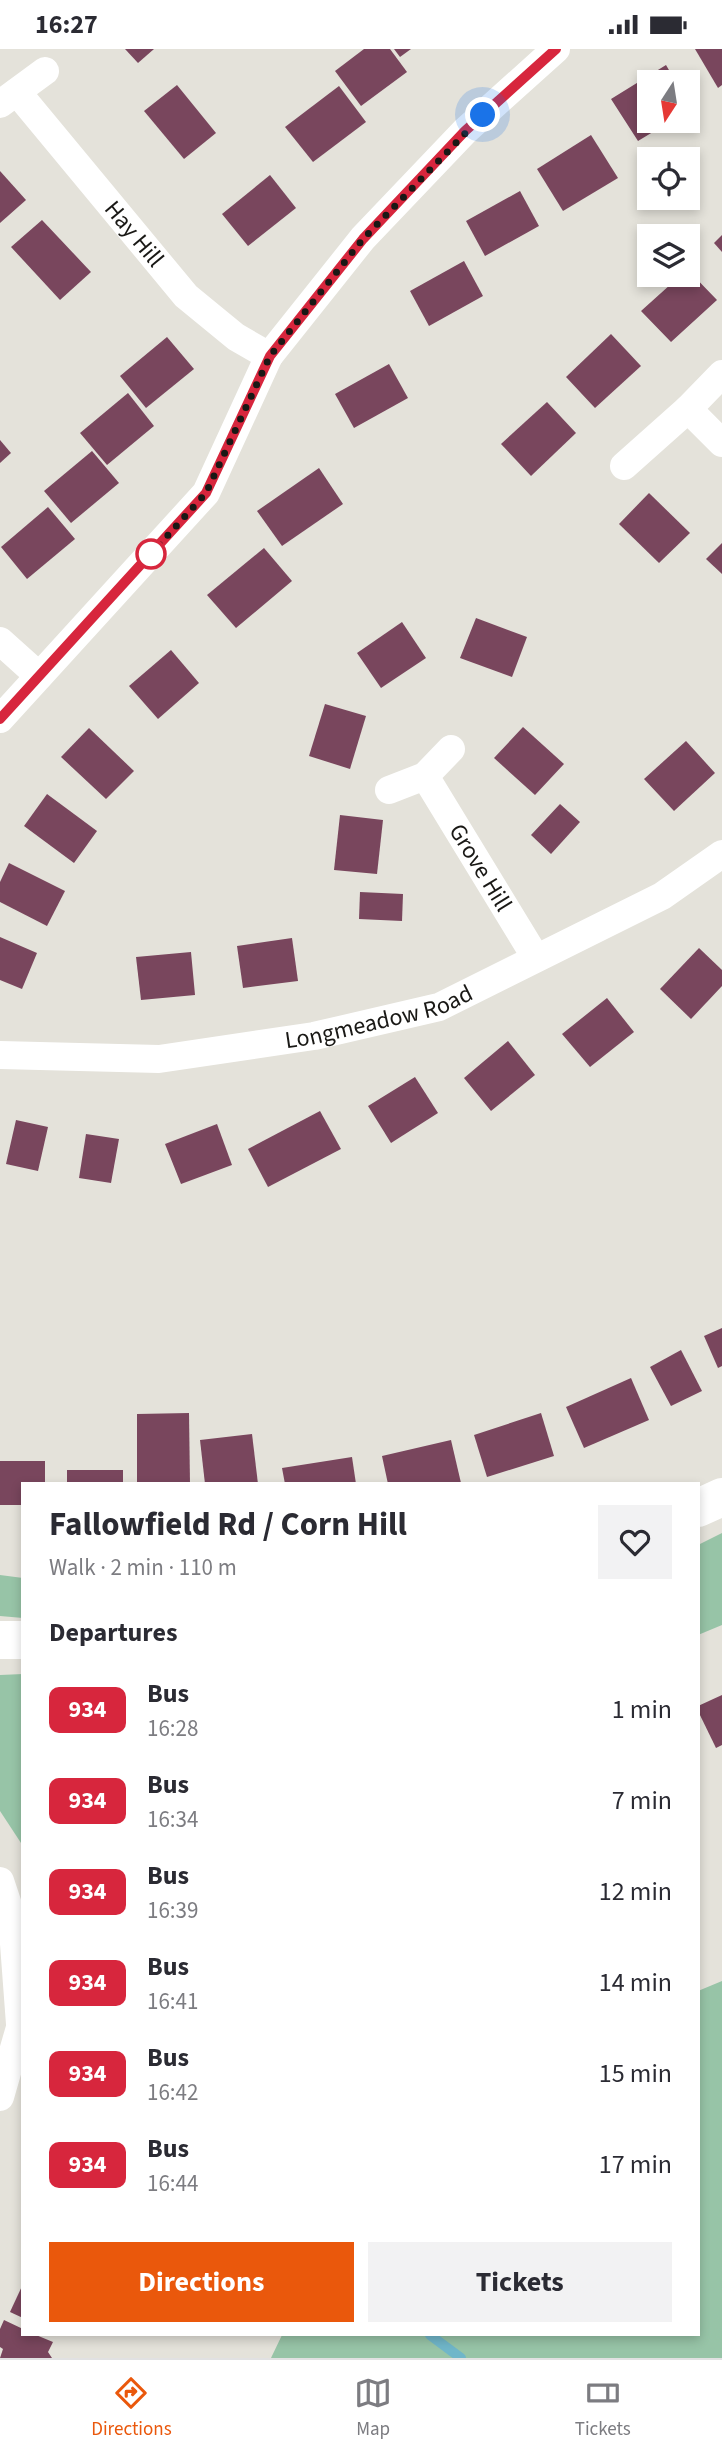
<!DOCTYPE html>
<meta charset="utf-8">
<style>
:root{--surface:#fff;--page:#f2f2f3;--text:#2b2b33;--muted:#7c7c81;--line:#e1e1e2;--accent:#ea580c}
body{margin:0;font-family:"Source Sans 3",sans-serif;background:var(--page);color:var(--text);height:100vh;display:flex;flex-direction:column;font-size:26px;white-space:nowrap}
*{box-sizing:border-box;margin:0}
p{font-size:23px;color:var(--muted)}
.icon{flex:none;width:38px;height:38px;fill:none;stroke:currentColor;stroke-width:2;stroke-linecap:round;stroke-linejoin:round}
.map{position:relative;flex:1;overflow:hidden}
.side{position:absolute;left:21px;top:1433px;width:679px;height:854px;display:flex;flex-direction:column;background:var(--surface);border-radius:0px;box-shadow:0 4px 10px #0003}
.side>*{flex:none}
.badge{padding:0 14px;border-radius:10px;font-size:24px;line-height:46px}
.needle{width:46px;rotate:192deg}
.tools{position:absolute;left:637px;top:21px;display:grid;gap:14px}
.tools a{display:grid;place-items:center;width:63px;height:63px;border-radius:0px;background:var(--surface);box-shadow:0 4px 10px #0003;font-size:35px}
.you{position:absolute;width:35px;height:35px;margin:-18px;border:5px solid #fff;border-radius:50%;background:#1a73e8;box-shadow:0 0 0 10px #1a73e833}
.map>.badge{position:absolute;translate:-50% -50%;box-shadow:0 0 0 4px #fff}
h2{padding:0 28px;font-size:26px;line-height:63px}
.round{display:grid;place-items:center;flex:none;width:74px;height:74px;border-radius:0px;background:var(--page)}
.overview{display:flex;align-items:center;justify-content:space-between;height:119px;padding:0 28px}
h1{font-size:33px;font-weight:700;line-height:52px}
.primary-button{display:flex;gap:14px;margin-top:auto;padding:14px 28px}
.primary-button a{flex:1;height:80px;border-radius:0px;background:var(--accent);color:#fff;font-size:28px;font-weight:700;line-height:80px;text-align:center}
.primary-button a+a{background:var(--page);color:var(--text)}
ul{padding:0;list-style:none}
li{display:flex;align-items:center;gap:21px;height:91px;padding:0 28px}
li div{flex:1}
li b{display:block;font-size:26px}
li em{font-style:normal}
li .badge{min-width:77px;font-weight:700;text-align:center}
.status{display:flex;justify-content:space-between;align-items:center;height:49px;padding:0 35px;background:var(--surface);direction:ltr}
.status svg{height:19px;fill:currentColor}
.tabs{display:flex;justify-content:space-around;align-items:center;height:98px;border-top:2px solid var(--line);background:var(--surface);font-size:19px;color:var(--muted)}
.tabs a{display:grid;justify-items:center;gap:4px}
.tabs .active{color:var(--accent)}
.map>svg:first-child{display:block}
</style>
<div class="status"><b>16:27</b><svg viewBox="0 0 49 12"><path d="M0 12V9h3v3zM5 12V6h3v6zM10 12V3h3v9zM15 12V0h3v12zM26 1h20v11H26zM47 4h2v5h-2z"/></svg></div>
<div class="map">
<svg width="722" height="2309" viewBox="0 0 722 2309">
<rect width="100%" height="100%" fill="#e4e2da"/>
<!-- green -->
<g fill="#97c4a7">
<polygon points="722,1484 722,1576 698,1586 698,1496"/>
<polygon points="0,1526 23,1529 23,1569 0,1567"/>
<polygon points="23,1625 23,1797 0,1762 0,1626"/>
<polygon points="722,1932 722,2309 271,2309 282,2286 698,2286 698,1942"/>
</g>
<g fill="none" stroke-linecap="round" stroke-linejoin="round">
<!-- stream -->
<polyline stroke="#70b6c9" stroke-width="10" points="430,2286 461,2309"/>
</g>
<!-- building -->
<g fill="#79465d">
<polygon points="125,0 154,0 138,14"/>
<polygon points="364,0 390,0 407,23 361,57 335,22"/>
<polygon points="394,0 411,0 400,8"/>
<polygon points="695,0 722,0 722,36 718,39"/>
<polygon points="666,16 676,33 649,33 649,72 671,72 638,92 611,50"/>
<polygon points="177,36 216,84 184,110 144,62"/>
<polygon points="339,37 366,73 313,113 285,78"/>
<polygon points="591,86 618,129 563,162 537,120"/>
<polygon points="0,122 26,151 0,174"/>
<polygon points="270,126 296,159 248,197 222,165"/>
<polygon points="520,142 539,177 485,207 466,172"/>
<polygon points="42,171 91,223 60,251 11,198"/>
<polygon points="722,186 722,203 714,194"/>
<polygon points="464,212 483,247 429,277 410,242"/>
<polygon points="688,221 717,251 671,293 641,262 681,226 688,226"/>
<polygon points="611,285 641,317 595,359 566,328"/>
<polygon points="167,288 194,320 146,359 120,327"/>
<polygon points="389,315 408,349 354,379 335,345"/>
<polygon points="128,344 154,377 107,416 80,384"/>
<polygon points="547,353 576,384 531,427 501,395"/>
<polygon points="0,391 11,404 0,414"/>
<polygon points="92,402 119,434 71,474 44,442"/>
<polygon points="319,419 343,455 282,497 257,462"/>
<polygon points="649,444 690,484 659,514 619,475"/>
<polygon points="48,458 75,490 27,530 1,498"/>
<polygon points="722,494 722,525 706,510"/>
<polygon points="264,499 292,532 236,579 207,546"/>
<polygon points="476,569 527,588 512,628 460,609"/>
<polygon points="402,573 426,609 381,639 357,604"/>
<polygon points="171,601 199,634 158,670 129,637"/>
<polygon points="325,655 366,667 350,720 309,707"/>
<polygon points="523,678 564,715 535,746 494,709"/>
<polygon points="89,679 134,722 106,750 61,708"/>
<polygon points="686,692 715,724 674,762 644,730"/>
<polygon points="47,745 97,782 74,814 24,777"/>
<polygon points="560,755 580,773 551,805 531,786"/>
<polygon points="340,766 383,771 377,825 334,821"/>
<polygon points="9,814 65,842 47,877 0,853 0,833"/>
<polygon points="360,843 403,845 402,872 359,870"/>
<polygon points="0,888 37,904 22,940 0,931"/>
<polygon points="292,889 298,932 243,939 237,897"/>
<polygon points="699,899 722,921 722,937 691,970 660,940"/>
<polygon points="191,903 195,946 141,951 136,908"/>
<polygon points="607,949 634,983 590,1018 562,985"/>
<polygon points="508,992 535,1026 491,1062 464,1029"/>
<polygon points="415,1028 438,1064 391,1094 368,1057"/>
<polygon points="320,1062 341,1100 268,1138 248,1100"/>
<polygon points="16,1071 48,1078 38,1122 6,1115"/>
<polygon points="217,1075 232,1116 181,1135 165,1095"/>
<polygon points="86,1085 119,1090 111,1134 79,1129"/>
<polygon points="722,1279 722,1317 718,1319 704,1287"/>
<polygon points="681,1301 702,1342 671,1357 650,1318"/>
<polygon points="631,1329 649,1371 584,1399 566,1358"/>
<polygon points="189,1364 190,1435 137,1435 137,1365"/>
<polygon points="541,1364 554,1407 487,1428 474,1386"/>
<polygon points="252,1385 258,1435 205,1435 200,1391"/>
<polygon points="451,1391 461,1434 388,1435 382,1407"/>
<polygon points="352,1408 356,1435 285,1435 282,1419"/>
<polygon points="0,1412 45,1412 45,1435 23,1435 23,1456 0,1456"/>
<rect x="67" y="1421" width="56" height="14"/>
<polygon points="722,1646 722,1696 716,1699 698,1662 698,1657"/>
<polygon points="23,2235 23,2269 10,2263"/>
<polygon points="4,2271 23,2280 23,2286 36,2286 53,2293 48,2303 52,2309 0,2309 3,2300 0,2298 0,2280"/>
</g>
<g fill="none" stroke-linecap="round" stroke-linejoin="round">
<!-- street -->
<g stroke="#fff" stroke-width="28">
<path id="s1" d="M17,43L186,247L236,288L269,307"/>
<polyline points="0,55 45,22"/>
<polyline points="688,360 722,394"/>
<polyline points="624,417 688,360 722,325"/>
<polyline points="0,592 39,627"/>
<polyline points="0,670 206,444 269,307 363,189 465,82 556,0"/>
<path id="s2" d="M425,727L536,909"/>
<polyline points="389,741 425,727 451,700"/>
<path id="s3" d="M0,1006L159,1010L314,987L439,958L662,847L722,805"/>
<polyline points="0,1832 12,1868 20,1975"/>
<polyline points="0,2048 23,1968"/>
</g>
<!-- secondary -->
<g stroke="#fff" stroke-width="38">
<polyline points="698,1459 722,1448"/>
<polyline points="0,1591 23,1591"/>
</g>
</g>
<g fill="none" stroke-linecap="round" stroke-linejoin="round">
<!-- line casing -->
<g stroke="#fff" stroke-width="16">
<polyline id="line" points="0,670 206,444 270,307 363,190 465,82 556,0"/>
</g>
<!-- line -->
<use href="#line" stroke="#d7263d" stroke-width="10"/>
<!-- walk -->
<polyline stroke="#191815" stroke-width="7" stroke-dasharray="0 12.6" points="151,505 206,444 270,307 363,190 483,66"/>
</g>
<!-- markers -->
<circle fill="#fff" stroke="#d7263d" stroke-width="3.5" cx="151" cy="505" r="14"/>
<g text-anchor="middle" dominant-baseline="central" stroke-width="7" stroke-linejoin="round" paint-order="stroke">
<!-- street labels -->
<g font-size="24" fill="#191815" stroke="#e4e2da">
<text stroke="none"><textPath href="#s1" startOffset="184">Hay Hill</textPath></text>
<text stroke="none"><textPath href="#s2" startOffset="107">Grove Hill</textPath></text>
<text stroke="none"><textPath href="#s3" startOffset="383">Longmeadow Road</textPath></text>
</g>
</g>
</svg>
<div class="tools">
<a><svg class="needle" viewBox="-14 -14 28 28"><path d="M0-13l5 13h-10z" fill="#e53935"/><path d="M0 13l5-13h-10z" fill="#7c7c81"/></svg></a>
<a><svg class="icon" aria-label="locate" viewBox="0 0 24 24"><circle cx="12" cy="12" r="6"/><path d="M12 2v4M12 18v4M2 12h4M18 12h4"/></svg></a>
<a><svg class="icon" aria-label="layers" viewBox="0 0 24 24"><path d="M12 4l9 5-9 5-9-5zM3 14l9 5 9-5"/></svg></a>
</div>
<div class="you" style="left:483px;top:66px"></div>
<section class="side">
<div class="overview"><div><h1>Fallowfield Rd / Corn Hill</h1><p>Walk · 2 min · 110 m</p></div><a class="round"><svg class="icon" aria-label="heart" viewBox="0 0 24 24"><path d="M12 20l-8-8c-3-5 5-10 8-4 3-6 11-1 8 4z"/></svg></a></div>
<h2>Departures</h2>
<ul>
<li><span class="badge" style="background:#d7263d;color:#fff">934</span><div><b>Bus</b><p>16:28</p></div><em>1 min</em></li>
<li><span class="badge" style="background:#d7263d;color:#fff">934</span><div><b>Bus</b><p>16:34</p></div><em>7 min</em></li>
<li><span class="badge" style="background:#d7263d;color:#fff">934</span><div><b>Bus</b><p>16:39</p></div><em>12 min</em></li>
<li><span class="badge" style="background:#d7263d;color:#fff">934</span><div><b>Bus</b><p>16:41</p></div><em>14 min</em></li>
<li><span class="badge" style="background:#d7263d;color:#fff">934</span><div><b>Bus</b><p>16:42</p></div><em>15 min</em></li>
<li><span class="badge" style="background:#d7263d;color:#fff">934</span><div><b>Bus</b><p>16:44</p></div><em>17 min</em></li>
</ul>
<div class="primary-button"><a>Directions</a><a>Tickets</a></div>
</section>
</div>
<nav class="tabs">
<a class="active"><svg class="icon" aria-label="directions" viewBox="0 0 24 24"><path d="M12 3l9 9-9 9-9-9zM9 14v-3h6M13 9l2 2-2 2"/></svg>Directions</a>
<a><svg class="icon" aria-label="map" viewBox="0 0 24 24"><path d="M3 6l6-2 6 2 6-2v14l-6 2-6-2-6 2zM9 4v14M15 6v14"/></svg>Map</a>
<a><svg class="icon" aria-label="tickets" viewBox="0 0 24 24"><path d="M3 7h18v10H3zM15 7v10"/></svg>Tickets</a>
</nav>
